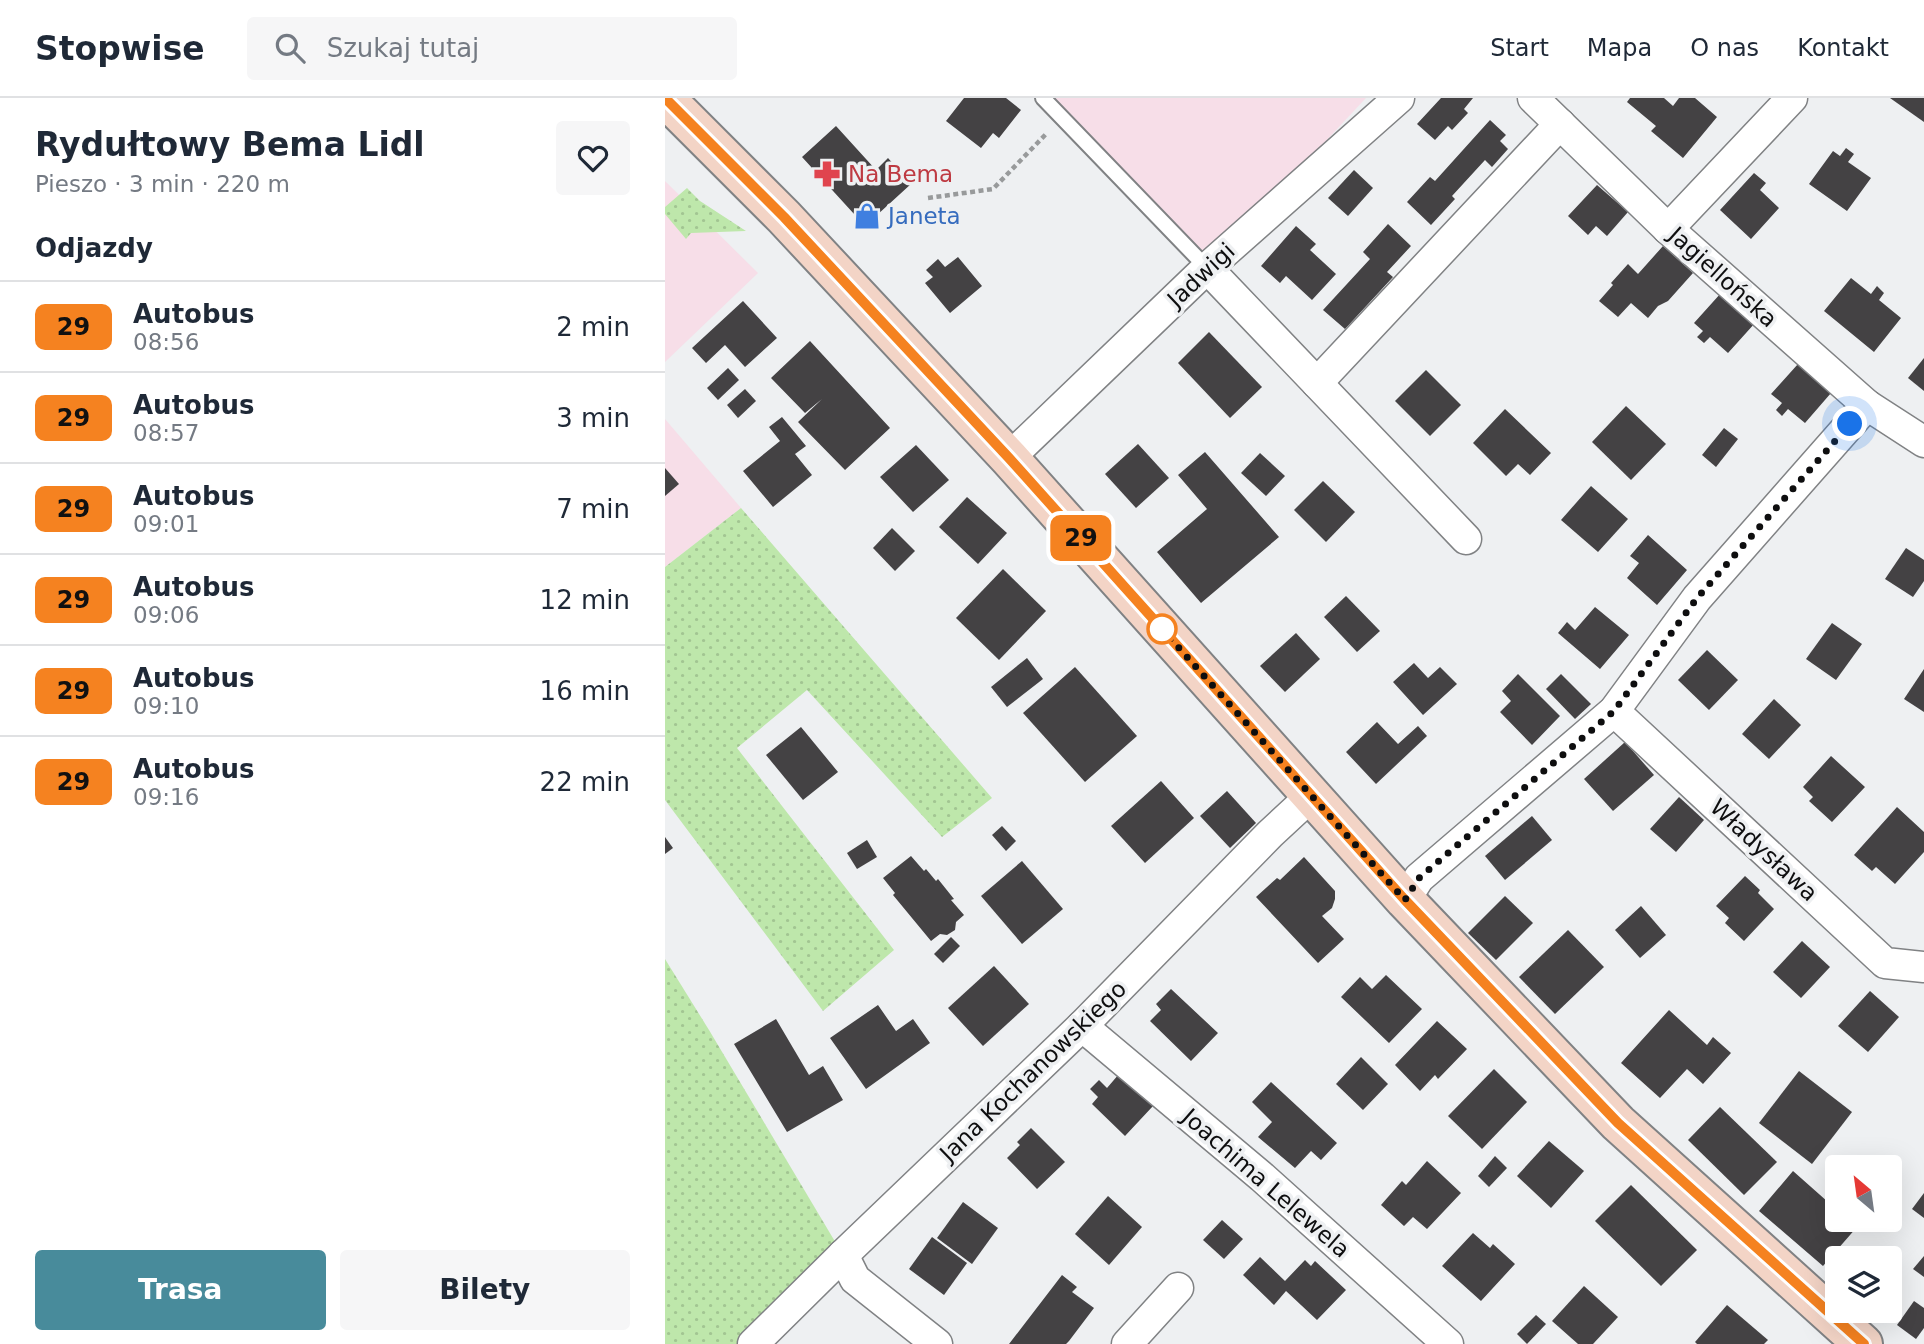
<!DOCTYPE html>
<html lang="pl">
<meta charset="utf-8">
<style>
:root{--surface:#fff;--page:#f6f6f7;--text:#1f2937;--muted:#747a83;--line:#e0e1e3;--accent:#488b9b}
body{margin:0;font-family:"DejaVu Sans",sans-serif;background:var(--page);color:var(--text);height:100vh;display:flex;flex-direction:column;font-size:26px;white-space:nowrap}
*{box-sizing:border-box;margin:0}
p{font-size:23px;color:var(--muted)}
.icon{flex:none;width:38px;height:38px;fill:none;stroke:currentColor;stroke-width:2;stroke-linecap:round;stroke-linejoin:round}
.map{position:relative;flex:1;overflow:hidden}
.sheet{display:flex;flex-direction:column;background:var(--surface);width:665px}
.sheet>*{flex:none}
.badge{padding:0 14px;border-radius:10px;font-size:24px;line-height:46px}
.needle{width:46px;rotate:331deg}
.fabs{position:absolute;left:1160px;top:1057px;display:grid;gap:14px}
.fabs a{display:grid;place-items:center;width:77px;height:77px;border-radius:7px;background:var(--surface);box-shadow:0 7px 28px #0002;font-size:35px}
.you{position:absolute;width:35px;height:35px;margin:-18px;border:5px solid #fff;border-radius:50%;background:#1a73e8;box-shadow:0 0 0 10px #1a73e833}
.map>.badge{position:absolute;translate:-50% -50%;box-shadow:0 0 0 4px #fff}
h2{padding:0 35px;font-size:26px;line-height:63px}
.round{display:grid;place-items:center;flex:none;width:74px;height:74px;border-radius:7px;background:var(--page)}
.headline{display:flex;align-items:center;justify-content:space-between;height:119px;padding:0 35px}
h1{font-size:33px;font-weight:800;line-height:52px}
.action{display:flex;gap:14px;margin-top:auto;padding:14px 35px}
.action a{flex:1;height:80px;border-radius:7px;background:var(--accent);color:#fff;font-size:28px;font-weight:800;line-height:80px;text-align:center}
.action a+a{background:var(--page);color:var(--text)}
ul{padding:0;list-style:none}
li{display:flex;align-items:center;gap:21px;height:91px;padding:0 35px;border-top:2px solid var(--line)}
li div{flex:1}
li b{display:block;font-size:26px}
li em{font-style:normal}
li .badge{min-width:77px;font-weight:700;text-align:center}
header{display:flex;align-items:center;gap:42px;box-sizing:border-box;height:98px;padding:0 35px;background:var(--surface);border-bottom:2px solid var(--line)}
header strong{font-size:33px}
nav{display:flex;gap:38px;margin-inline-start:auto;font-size:24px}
.search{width:490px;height:63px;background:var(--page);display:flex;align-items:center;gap:18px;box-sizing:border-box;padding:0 24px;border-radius:7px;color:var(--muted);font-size:26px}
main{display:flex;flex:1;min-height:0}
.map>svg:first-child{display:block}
</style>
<header>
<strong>Stopwise</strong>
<div class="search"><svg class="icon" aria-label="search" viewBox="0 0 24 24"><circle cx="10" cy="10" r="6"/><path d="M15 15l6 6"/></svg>Szukaj tutaj</div>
<nav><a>Start</a><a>Mapa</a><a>O nas</a><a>Kontakt</a></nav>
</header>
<main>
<section class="sheet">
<div class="headline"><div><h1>Rydułtowy Bema Lidl</h1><p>Pieszo · 3 min · 220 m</p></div><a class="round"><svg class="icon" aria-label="heart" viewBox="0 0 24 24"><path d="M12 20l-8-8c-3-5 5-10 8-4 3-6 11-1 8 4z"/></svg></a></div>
<h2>Odjazdy</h2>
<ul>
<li><span class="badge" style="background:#f58220;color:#111">29</span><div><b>Autobus</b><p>08:56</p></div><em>2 min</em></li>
<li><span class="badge" style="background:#f58220;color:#111">29</span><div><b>Autobus</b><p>08:57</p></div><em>3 min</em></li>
<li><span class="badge" style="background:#f58220;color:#111">29</span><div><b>Autobus</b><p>09:01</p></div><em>7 min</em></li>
<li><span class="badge" style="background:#f58220;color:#111">29</span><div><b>Autobus</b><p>09:06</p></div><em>12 min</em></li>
<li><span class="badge" style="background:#f58220;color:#111">29</span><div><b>Autobus</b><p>09:10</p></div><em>16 min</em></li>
<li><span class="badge" style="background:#f58220;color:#111">29</span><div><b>Autobus</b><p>09:16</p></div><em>22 min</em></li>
</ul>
<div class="action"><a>Trasa</a><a>Bilety</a></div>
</section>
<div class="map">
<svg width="1259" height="1246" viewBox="0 0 1259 1246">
<defs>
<pattern id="grass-dots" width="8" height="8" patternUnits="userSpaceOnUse" patternTransform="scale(1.75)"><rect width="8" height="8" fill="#bee7ab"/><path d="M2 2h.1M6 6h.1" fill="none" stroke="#a2c592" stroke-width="1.8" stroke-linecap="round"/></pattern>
</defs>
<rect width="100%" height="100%" fill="#eef0f2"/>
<!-- commercial -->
<g fill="#f7dee8">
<polygon points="382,0 701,0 542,170"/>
<polygon points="0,83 93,175 0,264"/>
<polygon points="0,321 76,410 0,469"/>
</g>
<!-- grass -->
<g fill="url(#grass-dots)">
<polygon points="22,90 35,103 81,133 26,135 21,141 0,116 0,109"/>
<polygon points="76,410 327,700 277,739 142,592 72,650 229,852 158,913 0,702 0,469"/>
<polygon points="0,861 44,932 178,1157 88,1246 0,1246"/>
</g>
<!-- building -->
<g fill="#444244">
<polygon points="299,0 341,0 356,12 334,40 328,35 316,50 281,23"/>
<polygon points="776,0 808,0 799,11 803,15 787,32 783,28 770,42 752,26"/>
<polygon points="965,0 999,0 1008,8 1014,0 1030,0 1052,19 1018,60 986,33 991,28 962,4"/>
<polygon points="1225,0 1259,0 1259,24"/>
<polygon points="825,22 841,37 835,43 843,51 827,69 820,62 787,98 790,101 766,127 742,104 765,79 770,83"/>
<polygon points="171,28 211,72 223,60 246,86 200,128 137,59"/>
<polygon points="1181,50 1189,56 1183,64 1206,80 1182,113 1144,86 1168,53 1175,58"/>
<polygon points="689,72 708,90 683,118 663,100"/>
<polygon points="1089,75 1101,85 1095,92 1114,110 1086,141 1055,112"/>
<polygon points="932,87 963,114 942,138 931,128 923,137 903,118"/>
<polygon points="723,126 746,148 722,174 728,179 680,231 658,212 705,161 698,154"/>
<polygon points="631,128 651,146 645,152 671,176 647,202 621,178 615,185 596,168"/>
<polygon points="998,148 1028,175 1003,203 993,208 983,220 966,205 953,219 934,203 948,187 946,185 963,166 973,176"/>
<polygon points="293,159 317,188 285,215 260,185 268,179 261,172 273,161 280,169"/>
<polygon points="1186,180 1206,196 1212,188 1219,195 1214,202 1236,220 1209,254 1159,213"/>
<polygon points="1056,195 1090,225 1063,255 1045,239 1039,245 1032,239 1038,233 1029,225"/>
<polygon points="78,203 112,240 80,269 60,247 41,265 27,250"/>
<polygon points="544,234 597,289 565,320 513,265"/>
<polygon points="145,243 225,330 180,372 133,324 157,301 140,315 106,280"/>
<polygon points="1259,260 1259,293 1243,280"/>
<polygon points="1133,266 1166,295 1140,325 1123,311 1117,318 1111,312 1117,305 1106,296"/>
<polygon points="63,270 74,282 53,302 42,290"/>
<polygon points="761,272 796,307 765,338 730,303"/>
<polygon points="80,291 91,303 73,320 62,307"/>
<polygon points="961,308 1001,346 966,382 927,344"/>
<polygon points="840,311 886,355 865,377 853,366 841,378 808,345"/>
<polygon points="117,319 141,348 130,356 147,377 108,409 78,373 115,343 104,329"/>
<polygon points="1059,330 1073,341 1051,369 1037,357"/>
<polygon points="473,346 504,380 471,410 440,376"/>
<polygon points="251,347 284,382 248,414 215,379"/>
<polygon points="540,354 614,439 536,505 492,454 542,411 513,377"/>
<polygon points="595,355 620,378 601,398 576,375"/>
<polygon points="0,370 14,386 0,398"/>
<polygon points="658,383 690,414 661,444 629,412"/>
<polygon points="926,388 963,421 933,454 896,422"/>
<polygon points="302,399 342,435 313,466 274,429"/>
<polygon points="227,430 250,453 230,473 208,450"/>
<polygon points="983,437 1022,472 992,507 962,480 974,465 965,458"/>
<polygon points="1241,450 1259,462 1259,483 1248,499 1220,481"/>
<polygon points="338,471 381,513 334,562 291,520"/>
<polygon points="681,498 715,533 692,554 659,519"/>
<polygon points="930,509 964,537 935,571 893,535 902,524 910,532"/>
<polygon points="1167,525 1197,546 1171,582 1141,561"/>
<polygon points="631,535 655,561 620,594 595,568"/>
<polygon points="1042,552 1073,582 1044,612 1013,582"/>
<polygon points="362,560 378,581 342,609 326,589"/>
<polygon points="749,565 763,580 775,569 792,586 758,617 728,584"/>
<polygon points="410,569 472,638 420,684 358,615"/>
<polygon points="1259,571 1259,614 1239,601"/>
<polygon points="853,576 895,618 867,647 835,614 846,603 837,593"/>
<polygon points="896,576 926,606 910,621 881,591"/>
<polygon points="1109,601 1136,627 1104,661 1077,636"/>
<polygon points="712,624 733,646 753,628 762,638 711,686 681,654"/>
<polygon points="136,629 173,674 138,702 101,657"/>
<polygon points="960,644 989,677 948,713 919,681"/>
<polygon points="1166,658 1200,689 1167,724 1144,703 1148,699 1138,689"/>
<polygon points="496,683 529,720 480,765 446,728"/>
<polygon points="562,693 591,725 565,750 535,718"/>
<polygon points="1014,699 1039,722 1011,754 985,731"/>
<polygon points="1232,709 1259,734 1259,754 1230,786 1211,769 1207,773 1189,757"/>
<polygon points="867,718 887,742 840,782 820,758"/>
<polygon points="337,728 351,743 341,753 327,737"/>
<polygon points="0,739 8,750 0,756"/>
<polygon points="202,742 212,759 192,771 182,755"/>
<polygon points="246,758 259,773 261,771 271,783 273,781 289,801 286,802 299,817 291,824 290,832 282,837 275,836 266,843 228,797 230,795 218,780"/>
<polygon points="639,759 670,793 670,801 667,810 657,818 679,841 653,865 591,799 612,780 615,782"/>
<polygon points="357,763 398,811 357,846 316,798"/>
<polygon points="1080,778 1095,792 1093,795 1109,811 1079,843 1060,825 1064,820 1051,808"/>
<polygon points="840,798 868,825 831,862 803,835"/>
<polygon points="976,808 1001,837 975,860 950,832"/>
<polygon points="903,832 939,869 890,916 854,879"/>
<polygon points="286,839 295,848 278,865 269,856"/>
<polygon points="1137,843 1165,869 1136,900 1108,874"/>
<polygon points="329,868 364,906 318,948 283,910"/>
<polygon points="721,877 757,911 724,945 676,899 695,879 707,891"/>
<polygon points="506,891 553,935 526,963 485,923 496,912 491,906"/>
<polygon points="1205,893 1234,919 1203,954 1173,928"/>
<polygon points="213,907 231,933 248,921 265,945 201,991 165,940"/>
<polygon points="1004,912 1042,947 1048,939 1066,955 1038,986 1022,971 995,1000 956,965"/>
<polygon points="111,921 144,977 158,968 178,1002 122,1034 69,946"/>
<polygon points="772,923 802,951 773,981 770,977 755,993 730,967"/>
<polygon points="696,959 723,986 698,1012 671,986"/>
<polygon points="829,971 862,1004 817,1051 783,1018"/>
<polygon points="1134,973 1187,1014 1147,1066 1094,1025"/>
<polygon points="454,976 488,1008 460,1038 427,1006 433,999 425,991 434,982 442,990"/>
<polygon points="606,984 672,1045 656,1062 646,1053 630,1070 593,1039 607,1024 587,1004"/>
<polygon points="1055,1009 1112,1064 1079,1097 1023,1042"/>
<polygon points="366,1030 400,1064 372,1091 342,1060 355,1047 352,1044"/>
<polygon points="884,1043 919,1073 886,1110 852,1078"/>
<polygon points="830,1058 842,1070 824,1089 813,1078"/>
<polygon points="762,1063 796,1095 762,1131 748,1119 739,1128 716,1107 737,1083 741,1087"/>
<polygon points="1128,1073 1172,1112 1172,1122 1183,1122 1192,1129 1158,1168 1094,1113"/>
<polygon points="966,1087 1032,1152 996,1188 930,1123"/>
<polygon points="1259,1095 1259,1120 1247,1111"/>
<polygon points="443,1098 477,1129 444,1167 410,1136"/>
<polygon points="298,1104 333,1130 307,1166 272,1140"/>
<polygon points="557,1122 578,1141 559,1161 538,1142"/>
<polygon points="808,1135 825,1150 828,1146 850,1166 816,1203 777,1168"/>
<polygon points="267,1139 302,1165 279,1197 244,1171"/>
<polygon points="1259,1158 1259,1179 1248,1171"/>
<polygon points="595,1159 620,1183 640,1162 646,1168 650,1163 681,1192 652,1222 621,1193 609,1207 578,1177"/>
<polygon points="397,1177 412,1189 407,1194 429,1210 404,1243 401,1246 344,1246"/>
<polygon points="919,1188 953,1219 928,1246 913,1246 887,1223"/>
<polygon points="1249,1203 1259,1210 1259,1230 1251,1241 1232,1227"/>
<polygon points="1062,1207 1103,1242 1099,1246 1032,1246 1030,1244"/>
<polygon points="871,1217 881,1226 862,1246 852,1236"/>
</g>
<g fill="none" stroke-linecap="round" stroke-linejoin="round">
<!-- lane casing -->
<g stroke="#808284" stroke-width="18">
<polyline id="lane" points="378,0 542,170"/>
</g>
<!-- street casing -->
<g stroke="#808284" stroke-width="33">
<g id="street">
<polyline points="868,0 1003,131 1202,307 1259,344"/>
<polyline points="1003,131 1127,0"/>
<polyline points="542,170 801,441"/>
<polyline points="652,285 895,26"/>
<polyline points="344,360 542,170 734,0"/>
<polyline points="949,613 1220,865 1259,869"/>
<polyline points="740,802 754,780 949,613 1032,500 1202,307"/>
<polyline points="417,928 597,1079 783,1246"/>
<polyline points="178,1157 190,1181 272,1246"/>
<polyline points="88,1246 178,1157 417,928 605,736 646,698"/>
<polyline points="462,1246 513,1190"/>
</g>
</g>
<!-- secondary casing -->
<g stroke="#808284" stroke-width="42">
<polyline id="secondary" points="0,0 119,119 344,360 740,802 953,1025 1198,1246"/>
</g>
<!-- path -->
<polyline stroke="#989a9b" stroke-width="4.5" stroke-dasharray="5 3.5" stroke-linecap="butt" points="263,100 328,91 381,36"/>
<!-- lane -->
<use href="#lane" stroke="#fff" stroke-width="14"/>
<!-- street -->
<use href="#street" stroke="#fff" stroke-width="30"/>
<!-- secondary -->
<use href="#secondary" stroke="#f3d4c6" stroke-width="38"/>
</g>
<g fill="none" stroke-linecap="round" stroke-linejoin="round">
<!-- line casing -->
<g stroke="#fff" stroke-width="16">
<polyline id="line" points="0,0 119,119 344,360 740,802 953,1025 1199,1246"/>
</g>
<!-- line -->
<use href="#line" stroke="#f58220" stroke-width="10"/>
<!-- walk -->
<polyline stroke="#0e0e0f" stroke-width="7" stroke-dasharray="0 12.6" points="497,531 740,802 754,780 949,613 1032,500 1185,326"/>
</g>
<!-- icons -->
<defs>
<g id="pharmacy-bare" transform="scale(2.1)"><path d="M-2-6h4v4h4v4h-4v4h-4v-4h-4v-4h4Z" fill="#e0444e" stroke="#eef0f2" stroke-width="2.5" paint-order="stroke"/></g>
<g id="shop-bare" transform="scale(2.1)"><path d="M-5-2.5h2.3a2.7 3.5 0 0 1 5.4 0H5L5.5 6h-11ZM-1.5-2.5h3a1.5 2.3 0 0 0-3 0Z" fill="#3f7fe0" stroke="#eef0f2" stroke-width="2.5" paint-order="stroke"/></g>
</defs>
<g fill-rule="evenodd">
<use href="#pharmacy-bare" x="162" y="76"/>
<use href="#shop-bare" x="202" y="118"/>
</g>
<!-- markers -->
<circle fill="#fff" stroke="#f58220" stroke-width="3.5" cx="497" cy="531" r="14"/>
<g text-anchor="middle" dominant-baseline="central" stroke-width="7" stroke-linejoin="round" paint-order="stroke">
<!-- health labels -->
<g font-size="23" fill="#be3a42" stroke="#eef0f2" text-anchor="start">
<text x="183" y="76">Na Bema</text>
</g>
<!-- shop labels -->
<g font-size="23" fill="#366cbe" stroke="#eef0f2" text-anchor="start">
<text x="223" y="118">Janeta</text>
</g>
<!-- street labels -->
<g font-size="23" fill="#0e0e0f" stroke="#eef0f2">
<text transform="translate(536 177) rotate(-43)">Jadwigi</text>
<text transform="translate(1058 179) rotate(42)">Jagiellońska</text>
<text transform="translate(1099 752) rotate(43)">Władysława</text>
<text transform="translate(368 973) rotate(-44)">Jana Kochanowskiego</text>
<text transform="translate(601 1085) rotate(41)">Joachima Lelewela</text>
</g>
</g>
</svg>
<div class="fabs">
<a><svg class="needle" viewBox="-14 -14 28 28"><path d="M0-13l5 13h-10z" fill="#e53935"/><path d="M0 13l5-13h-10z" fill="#747a83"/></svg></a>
<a><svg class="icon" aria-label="layers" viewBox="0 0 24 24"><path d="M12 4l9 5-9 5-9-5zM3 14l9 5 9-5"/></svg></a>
</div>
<div class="you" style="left:1185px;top:326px"></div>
<b class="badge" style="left:416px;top:440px;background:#f58220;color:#111">29</b>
</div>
</main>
